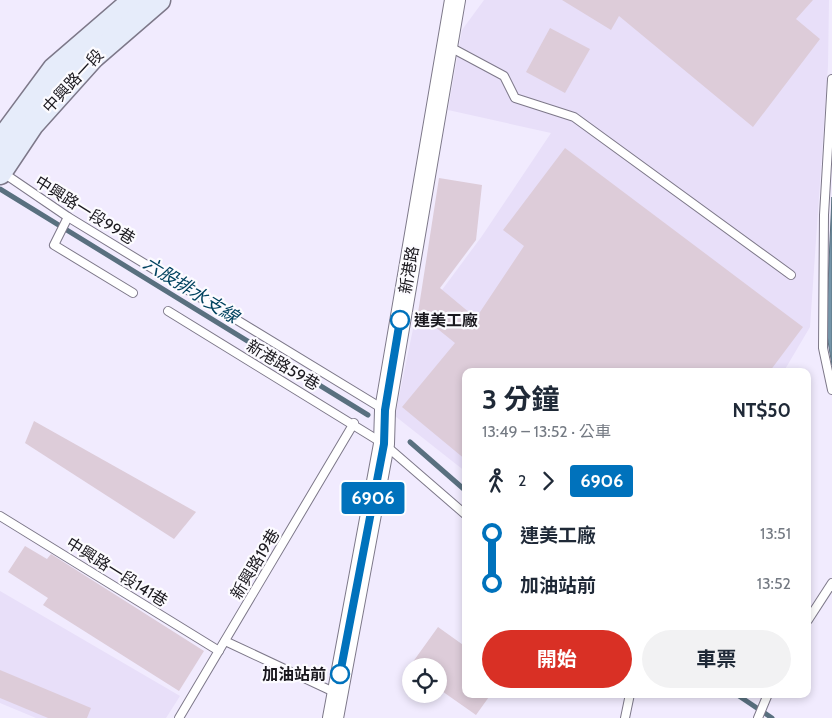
<!DOCTYPE html>
<html lang="zh-TW">
<meta charset="utf-8">
<style>
:root{--surface:#fff;--page:#f2f2f3;--text:#1f2937;--muted:#747a83;--accent:#d93025}
body{margin:0;font-family:Cabin,"Noto Sans TC",sans-serif;background:var(--page);color:var(--text);height:100vh;display:flex;flex-direction:column;font-size:19px;white-space:nowrap}
*{box-sizing:border-box;margin:0}
p{font-size:16px;color:var(--muted)}
.icon{flex:none;width:28px;height:28px;fill:none;stroke:currentColor;stroke-width:2;stroke-linecap:round;stroke-linejoin:round}
.map{position:relative;flex:1;overflow:hidden}
.sheet{position:absolute;left:462px;top:368px;width:349px;height:330px;display:flex;flex-direction:column;background:var(--surface);border-radius:10px;box-shadow:0 2px 8px #0003}
.sheet>*{flex:none}
.badge{padding:0 10px;border-radius:4px;font-size:18px;line-height:32px}
.controls{position:absolute;left:402px;top:658px;display:grid;gap:10px}
.controls a{display:grid;place-items:center;width:45px;height:45px;border-radius:50%;background:var(--surface);box-shadow:0 2px 8px #0003;font-size:25px}
.map>.badge{position:absolute;translate:-50% -50%;box-shadow:0 0 0 2px #fff}
.legs{display:flex;align-items:center;gap:8px;height:55px;padding:0 20px;font-size:16px}
.legs p{margin-inline-start:auto}
.overview{display:flex;align-items:center;justify-content:space-between;height:85px;padding:0 20px}
h1{font-size:28px;font-weight:700;line-height:38px}
.action{display:flex;gap:10px;margin-top:auto;padding:10px 20px}
.action a{flex:1;height:58px;border-radius:30px;background:var(--accent);color:#fff;font-size:20px;font-weight:700;line-height:58px;text-align:center}
.action a+a{background:var(--page);color:var(--text)}
ul{padding:0 20px;list-style:none}
li{display:flex;align-items:center;gap:18px;height:50px;font-size:19px}
li i{display:grid;place-items:center;width:8px;height:100%;margin:0 6px;background:currentColor}
li i::after{content:'';width:12px;height:12px;margin:-6px;border:4px solid;border-radius:50%;background:var(--surface)}
li p{margin-inline-start:auto}
li:first-child i{background:linear-gradient(#0000 50%,currentColor 0)}
li:last-child i{background:linear-gradient(currentColor 50%,#0000 0)}
.map>svg:first-child{display:block}
</style>
<div class="map">
<svg width="832" height="718" viewBox="0 0 832 718">
<rect width="100%" height="100%" fill="#f1ebfe"/>
<!-- built -->
<g fill="#e8dff9">
<polygon points="484,0 829,0 828,66 810,327 784,371 466,371 466,472 395,416 413,329 482,236 551,133 448,110 462,30"/>
<polygon points="0,591 180,696 166,718 36,718 0,703"/>
</g>
<!-- water -->
<polygon fill="#7495a9" stroke="#59707f" points="832,197 832,365 826,329"/>
<g fill="none" stroke-linecap="round" stroke-linejoin="round">
<!-- stream -->
<g stroke="#59707f" stroke-width="5">
<polyline points="0,189 368,415"/>
<polyline points="410,442 466,491"/>
<polyline points="736,694 772,718"/>
</g>
</g>
<!-- building -->
<g fill="#ddccd9">
<polygon points="562,0 813,0 796,19 820,39 753,127 619,16 611,30"/>
<polygon points="550,28 590,49 565,93 526,72"/>
<polygon points="565,148 803,327 770,371 466,371 466,460 402,407 455,343 418,313 439,178 482,185 476,240 440,288 476,318 524,246 503,230"/>
<polygon points="34,421 196,512 174,539 25,443"/>
<polygon points="25,546 47,559 51,554 204,651 179,691 43,605 48,598 8,572"/>
<polygon points="438,627 466,647 466,694 491,694 476,715 439,689 439,666 410,666"/>
<polygon points="0,670 91,708 87,718 48,718 0,698"/>
</g>
<g fill="none" stroke-linecap="round" stroke-linejoin="round">
<!-- service casing -->
<g stroke="#7d7889" stroke-width="10">
<g id="service">
<polyline points="448,46 504,76 515,98 574,117 791,275"/>
<polyline points="832,79 824,215 823,348 832,390"/>
<polyline points="2,172 68,217 383,409"/>
<polyline points="68,217 54,245 133,293"/>
<polyline points="168,311 384,444 466,515"/>
<polyline points="0,516 219,651"/>
<polyline points="808,620 832,583"/>
<polyline points="225,641 336,693"/>
<polyline points="179,718 354,423"/>
<polyline points="625,718 630,694"/>
<polyline points="758,718 768,694"/>
</g>
</g>
<!-- tertiary casing -->
<g stroke="#7d7889" stroke-width="22">
<polyline id="tertiary" points="333,718 384,444 385,410 455,0"/>
</g>
<!-- secondary casing -->
<g stroke="#7d7889" stroke-width="25">
<g id="secondary">
<polyline points="0,142 54,69 134,0"/>
<polyline points="0,173 32,125 93,57 159,0"/>
</g>
</g>
<!-- service -->
<use href="#service" stroke="#fff" stroke-width="8"/>
<!-- tertiary -->
<use href="#tertiary" stroke="#fff" stroke-width="20"/>
<!-- secondary -->
<use href="#secondary" stroke="#e6ecfa" stroke-width="22"/>
</g>
<g fill="none" stroke-linecap="round" stroke-linejoin="round">
<!-- line-1 casing -->
<g stroke="#fff" stroke-width="11">
<polyline id="line-1" points="340,674 384,444 385,410 400,320"/>
</g>
<!-- line-1 -->
<use href="#line-1" stroke="#0072bc" stroke-width="8"/>
</g>
<!-- markers -->
<g fill="#fff" stroke="#0072bc" stroke-width="2.5">
<circle cx="400" cy="320" r="9"/>
<circle cx="340" cy="674" r="9"/>
</g>
<g text-anchor="middle" dominant-baseline="central" stroke-width="4.5" stroke-linejoin="round" paint-order="stroke">
<!-- street labels -->
<g font-size="16" fill="#1a181e" stroke="#fcfbff">
<text transform="translate(73 81) rotate(-47)">中興路一段</text>
<text transform="translate(85 210) rotate(32)">中興路一段99巷</text>
<text transform="translate(409 270) rotate(-80)">新港路</text>
<text transform="translate(283 365) rotate(31)">新港路59巷</text>
<text transform="translate(255 564) rotate(-59)">新興路19巷</text>
<text transform="translate(117 572) rotate(32)">中興路一段141巷</text>
</g>
<!-- stop labels -->
<g font-size="16" font-weight="bold" fill="#1a181e" stroke="#fcfbff" text-anchor="start">
<text x="414" y="320">連美工廠</text>
<text x="326" y="674" text-anchor="end">加油站前</text>
</g>
<!-- water labels -->
<g font-size="18" font-style="italic" fill="#00425f" stroke="#fcfbff">
<text transform="translate(191 290) rotate(32)">六股排水支線</text>
</g>
</g>
</svg>
<div class="controls">
<a><svg class="icon" aria-label="locate" viewBox="0 0 24 24"><circle cx="12" cy="12" r="6"/><path d="M12 2v4M12 18v4M2 12h4M18 12h4"/></svg></a>
</div>
<b class="badge" style="left:373px;top:498px;background:#0072bc;color:#fff">6906</b>
<section class="sheet">
<div class="overview"><div><h1>3 分鐘</h1><p>13:49 – 13:52 · 公車</p></div><b>NT$50</b></div>
<div class="legs"><svg class="icon" aria-label="walk" viewBox="0 0 24 24"><circle cx="13" cy="4" r="2"/><path d="M13 8l-2 6 4 7M11 14l-3 7M7 12l3-4h3l4 4"/></svg>2<svg class="icon" aria-label="forward" viewBox="0 0 24 24"><path d="M9 5l7 7-7 7"/></svg><b class="badge" style="background:#0072bc;color:#fff">6906</b></div>
<ul>
<li><i style="color:#0072bc"></i><b>連美工廠</b><p>13:51</p></li>
<li><i style="color:#0072bc"></i><b>加油站前</b><p>13:52</p></li>
</ul>
<div class="action"><a>開始</a><a>車票</a></div>
</section>
</div>
